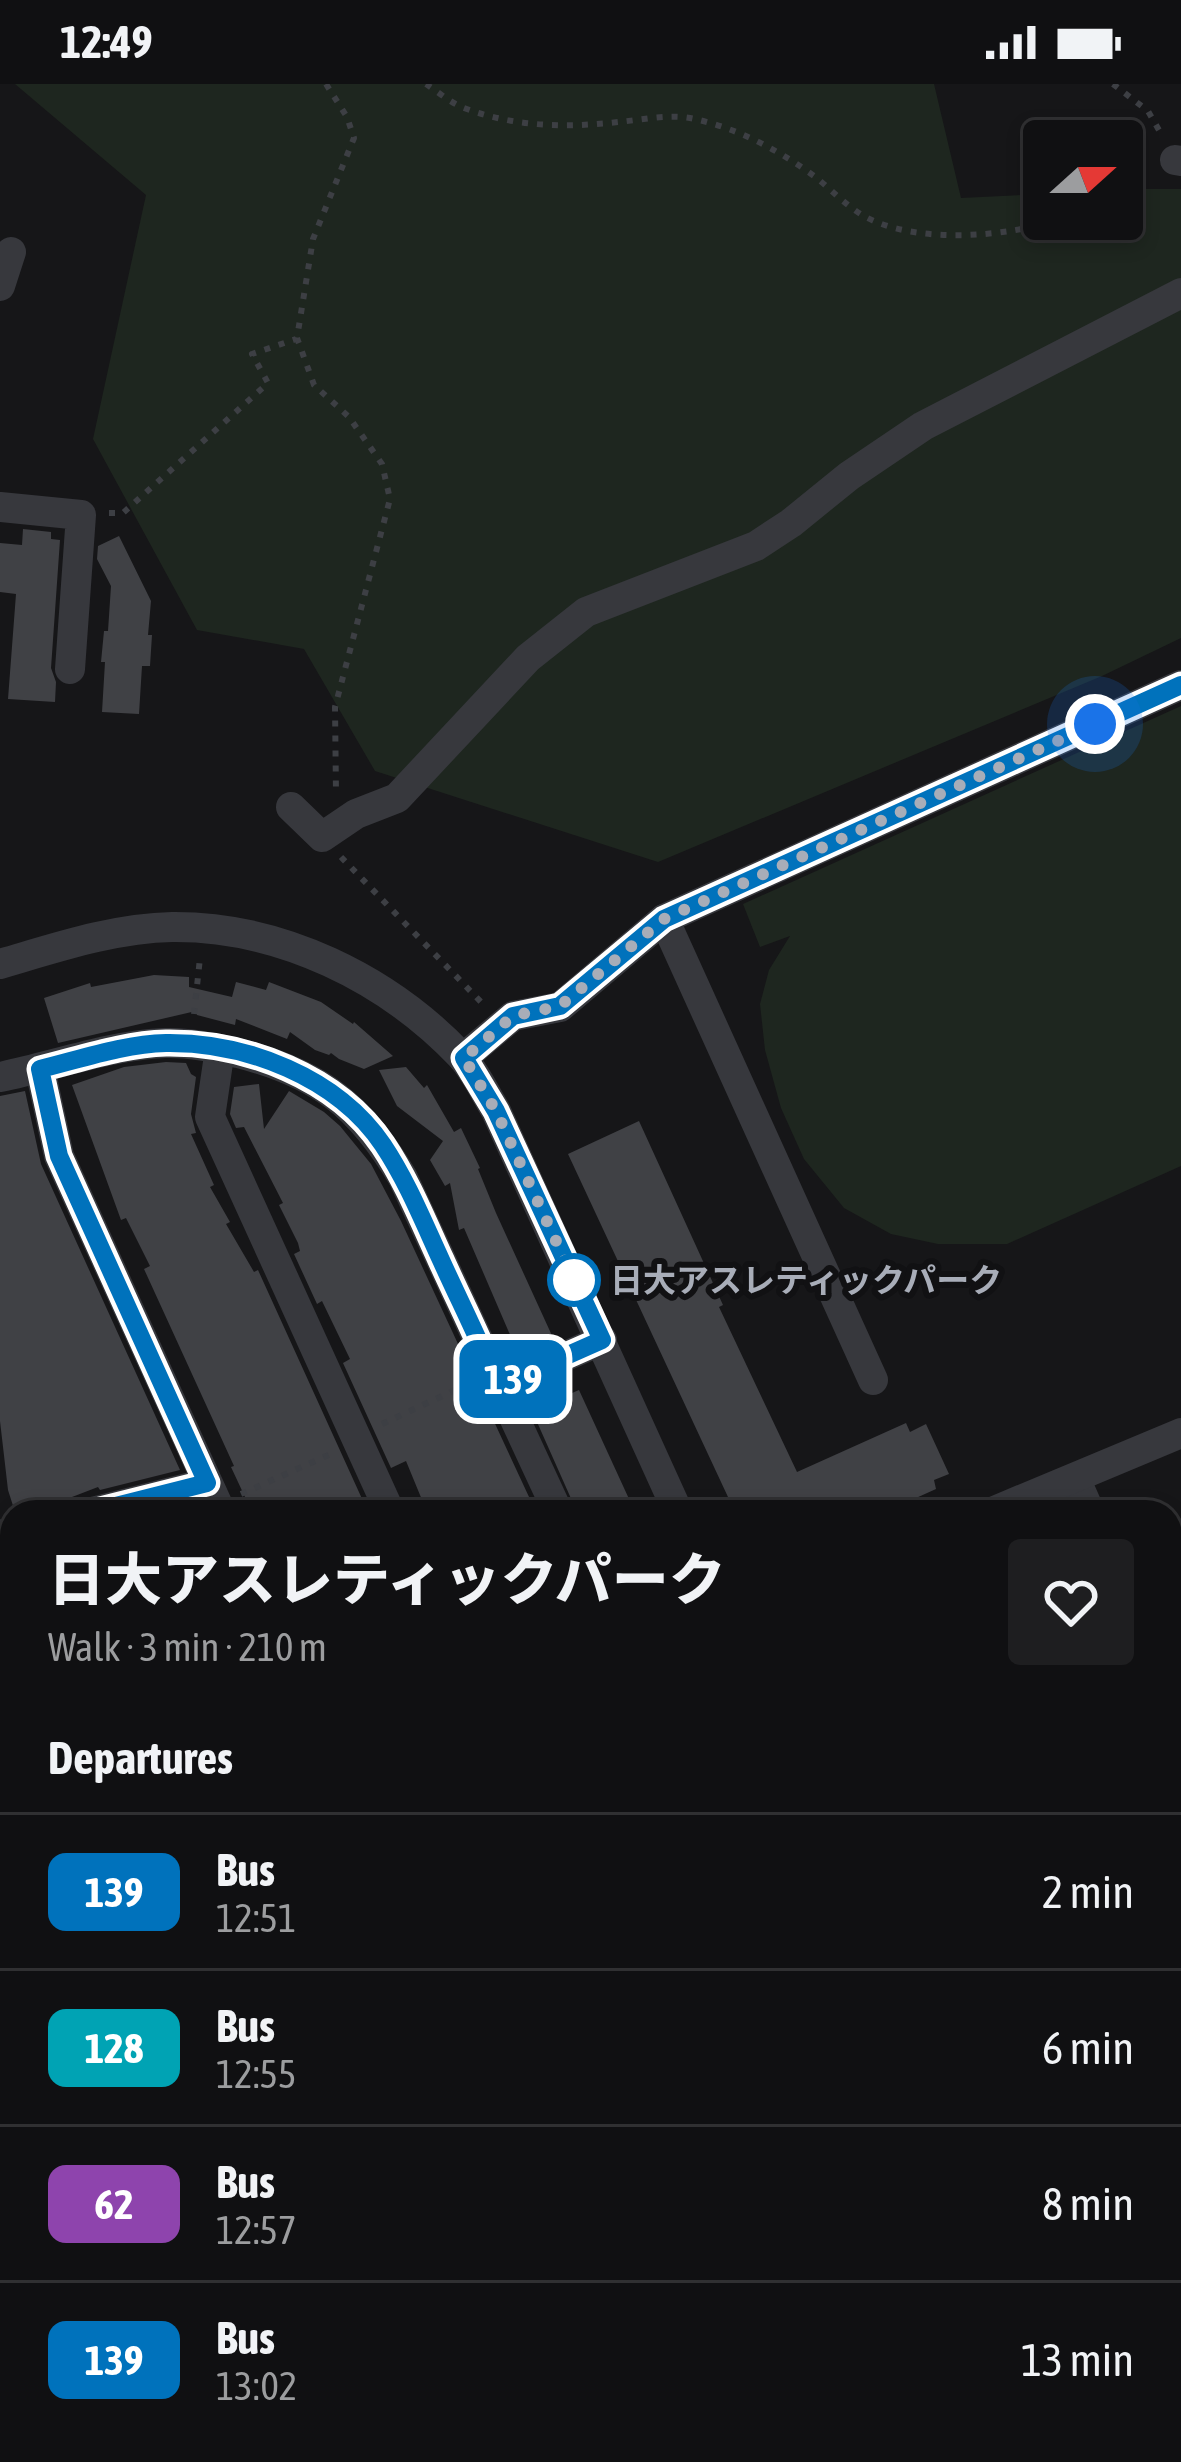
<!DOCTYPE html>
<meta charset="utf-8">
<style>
:root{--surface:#101012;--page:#1e1e20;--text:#f1f3f6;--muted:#9c9d9f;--line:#303032}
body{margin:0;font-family:"Asap Condensed","Noto Sans JP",sans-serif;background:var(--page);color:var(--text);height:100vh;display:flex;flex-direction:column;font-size:45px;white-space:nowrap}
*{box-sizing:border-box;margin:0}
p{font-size:39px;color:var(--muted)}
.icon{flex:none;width:66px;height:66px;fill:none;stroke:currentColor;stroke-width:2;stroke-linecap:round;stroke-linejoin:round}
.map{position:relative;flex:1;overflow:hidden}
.sheet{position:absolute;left:0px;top:1416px;width:1182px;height:963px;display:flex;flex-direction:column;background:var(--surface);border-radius:36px 36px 0 0;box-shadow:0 6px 18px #0003,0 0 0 3px var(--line)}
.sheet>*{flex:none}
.badge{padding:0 24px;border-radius:18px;font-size:42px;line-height:78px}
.needle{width:78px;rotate:69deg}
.fabs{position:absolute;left:1023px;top:36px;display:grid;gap:24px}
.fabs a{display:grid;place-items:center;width:120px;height:120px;border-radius:12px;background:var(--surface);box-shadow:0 6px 18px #0003,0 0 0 3px var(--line);font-size:60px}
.you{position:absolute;width:60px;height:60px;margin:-30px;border:9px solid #fff;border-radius:50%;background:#1a73e8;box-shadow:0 0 0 18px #1a73e833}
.map>.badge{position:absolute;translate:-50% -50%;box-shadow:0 0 0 6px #fff}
h2{padding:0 48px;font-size:45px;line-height:108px}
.round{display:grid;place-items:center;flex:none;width:126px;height:126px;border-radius:12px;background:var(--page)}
.head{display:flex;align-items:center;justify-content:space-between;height:204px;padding:0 48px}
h1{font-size:57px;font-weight:800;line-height:90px}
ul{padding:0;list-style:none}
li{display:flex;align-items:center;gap:36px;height:156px;padding:0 48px;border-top:3px solid var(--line)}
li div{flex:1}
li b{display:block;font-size:45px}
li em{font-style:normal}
li .badge{min-width:132px;font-weight:700;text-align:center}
.status{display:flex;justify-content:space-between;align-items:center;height:84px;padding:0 60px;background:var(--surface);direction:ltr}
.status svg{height:33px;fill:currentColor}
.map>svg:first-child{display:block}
</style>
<div class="status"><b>12:49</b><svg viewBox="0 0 49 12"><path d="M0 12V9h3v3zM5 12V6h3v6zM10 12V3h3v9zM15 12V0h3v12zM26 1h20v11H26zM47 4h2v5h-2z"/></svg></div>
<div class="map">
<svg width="1181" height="2378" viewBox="0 0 1181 2378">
<rect width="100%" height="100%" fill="#161618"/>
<!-- green -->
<g fill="#1e261f">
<polygon points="15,0 934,0 961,114 1044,110 1044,135 1122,135 1122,105 1181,105 1181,554 1102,592 658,778 375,687 304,565 197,546 93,355 146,111"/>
<polygon points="1181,622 1181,1082 1007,1160 938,1160 891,1150 844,1124 804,1075 781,1024 765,966 760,920 769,886 790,852 760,863 743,820"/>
<path d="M12,1465V2148L0,2149V1572L9,1571C6,1552 0,1482 3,1469C5,1467 9,1467 12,1465Z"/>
</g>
<!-- water -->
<polygon fill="#2c353c" points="12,1705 12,2006 0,2033 0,1711"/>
<!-- building -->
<g fill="#404145">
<polygon points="23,445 51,448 51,455 60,456 51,584 56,598 55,618 8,615 16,510 0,508 0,459 22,461"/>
<polygon points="119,452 151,517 148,551 152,551 150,582 142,582 139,630 102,628 105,578 101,578 104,547 108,547 111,502 97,475 98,462"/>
<polygon points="154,891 189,893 189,903 232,913 236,898 266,906 269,898 321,918 353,940 354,938 393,972 364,985 339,975 331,969 329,971 315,966 290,948 287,955 236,935 235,941 197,931 196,927 58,959 44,914 90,899 91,903"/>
<polygon points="166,978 186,979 191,990 196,993 191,1030 196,1049 191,1050 214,1101 210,1103 230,1138 226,1140 254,1188 258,1186 368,1428 252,1428 231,1383 234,1382 144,1185 150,1182 126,1134 121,1136 72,1001 124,983"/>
<polygon points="406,983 424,1004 427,1001 454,1048 461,1044 480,1084 478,1085 496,1129 554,1256 509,1276 504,1265 514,1260 464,1144 459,1146 450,1099 445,1102 430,1076 443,1057 397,1022 379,986"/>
<polygon points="259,1000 264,1045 289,1007 324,1028 340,1042 371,1080 401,1137 536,1428 427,1428 406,1377 391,1384 343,1279 350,1275 322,1217 317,1220 294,1170 300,1167 298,1159 279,1121 283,1119 244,1043 236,1044 230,1030 234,1003"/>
<polygon points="25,1007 41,1080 180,1386 100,1406 98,1403 33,1428 15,1428 8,1406 0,1337 0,1012"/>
<polygon points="639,1037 723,1221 719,1223 797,1388 906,1339 910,1348 926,1340 949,1390 934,1396 936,1405 885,1428 735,1428 568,1070"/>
<polygon points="565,1294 572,1309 579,1306 635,1428 577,1428 525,1311"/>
</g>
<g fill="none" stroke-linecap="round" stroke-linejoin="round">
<!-- path -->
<g stroke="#3d3f44" stroke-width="6" stroke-dasharray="6 9" stroke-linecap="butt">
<polyline points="326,0 347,33 354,54 313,155 297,254 314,301 349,333 382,380 390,415 335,623 336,710"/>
<path d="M426,0C438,8 451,19 464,24C515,43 565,44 618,38C641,36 668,30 690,34C735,43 777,65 814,92C830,104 846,122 864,132C916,161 1007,153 1061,135"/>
<polyline points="1113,0 1148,27 1163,53"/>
<polyline points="1122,99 1147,85"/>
<polyline points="109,429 123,429 268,299 252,270 296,255"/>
<polyline points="341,773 482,919"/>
<polyline points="194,930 200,874"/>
<polyline points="382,1340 468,1300"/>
<polyline points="241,1410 333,1369"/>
<polyline points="161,2367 170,2378"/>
</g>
<!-- minor -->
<g stroke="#37383d" stroke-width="30">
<polyline points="1175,76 1181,77"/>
<polyline points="0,202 11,168"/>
<polyline points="0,423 81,431 70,585"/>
<polyline points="291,723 322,753 356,730 397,714 528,574 586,528 756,462 791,439 849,392 923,342 1181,209"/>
<polyline points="664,835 873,1296"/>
<path d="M0,880C55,864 114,844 172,843C280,842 387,894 461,972C475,987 485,1009 496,1027L678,1428"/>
<polyline points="220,965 210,1033 390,1428"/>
<polyline points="463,974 513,932 560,923 664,835 1181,601"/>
<polyline points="40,985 59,1072 221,1428"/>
<path d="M0,993C54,982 110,961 165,959C189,958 215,964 238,969C321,990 360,1022 403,1094L558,1428"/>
<polyline points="498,1302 602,1256"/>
<polyline points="1075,1394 1090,1428"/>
<polyline points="92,1428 207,1399"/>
<polyline points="992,1428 1181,1349"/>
<polyline points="0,1451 12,1448"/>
<polyline points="1170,1616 1181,1644"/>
<polyline points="1170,1863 1181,1869"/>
<polyline points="1172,2098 1181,2081"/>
<polyline points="0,2177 12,2177"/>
<polyline points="1170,2217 1181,2223"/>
<polyline points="356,2367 356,2378"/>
<polyline points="477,2367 477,2378"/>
<polyline points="781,2367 784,2378"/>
<polyline points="934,2378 939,2367"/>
<polyline points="1103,2378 1108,2367"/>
</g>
</g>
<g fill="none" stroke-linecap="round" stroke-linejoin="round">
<!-- line casing -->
<g stroke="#fff" stroke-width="27">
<path id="line" d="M92,1428L207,1399L59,1072L40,985C81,975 124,960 166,959C246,958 337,993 383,1061C407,1097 423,1137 441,1176C460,1218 481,1259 498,1302L602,1256L496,1027L464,974L513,932L560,922L664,835L1181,601"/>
</g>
<!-- line -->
<use href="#line" stroke="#0072bc" stroke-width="18"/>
<!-- walk -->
<polyline stroke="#a8adb8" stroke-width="12" stroke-dasharray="0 21.6" points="574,1196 496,1027 464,974 513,932 560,922 664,835 1095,640"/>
</g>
<!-- markers -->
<circle fill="#fff" stroke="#0072bc" stroke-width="6" cx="574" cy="1196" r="24"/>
<g text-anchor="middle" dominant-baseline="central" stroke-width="12" stroke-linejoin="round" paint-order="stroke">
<!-- stop labels -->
<g font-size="33" font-weight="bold" fill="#a8adb8" stroke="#111113" text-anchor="start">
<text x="610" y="1196">日大アスレティックパーク</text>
</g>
</g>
</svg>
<div class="fabs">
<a><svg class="needle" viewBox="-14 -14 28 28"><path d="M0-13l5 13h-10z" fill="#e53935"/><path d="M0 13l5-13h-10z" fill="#9c9d9f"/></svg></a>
</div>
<div class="you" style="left:1095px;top:640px"></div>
<b class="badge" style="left:513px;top:1295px;background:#0072bc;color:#fff">139</b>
<section class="sheet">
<div class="head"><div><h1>日大アスレティックパーク</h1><p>Walk · 3 min · 210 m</p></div><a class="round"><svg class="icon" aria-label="heart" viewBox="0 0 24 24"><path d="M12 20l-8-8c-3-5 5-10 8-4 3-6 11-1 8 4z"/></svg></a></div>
<h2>Departures</h2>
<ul>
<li><span class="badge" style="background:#0072bc;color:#fff">139</span><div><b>Bus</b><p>12:51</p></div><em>2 min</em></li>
<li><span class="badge" style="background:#00a3b4;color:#fff">128</span><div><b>Bus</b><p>12:55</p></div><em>6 min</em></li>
<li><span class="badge" style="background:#8e44ad;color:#fff">62</span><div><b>Bus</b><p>12:57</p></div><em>8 min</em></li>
<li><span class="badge" style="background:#0072bc;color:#fff">139</span><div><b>Bus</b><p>13:02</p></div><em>13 min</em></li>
</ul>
</section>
</div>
